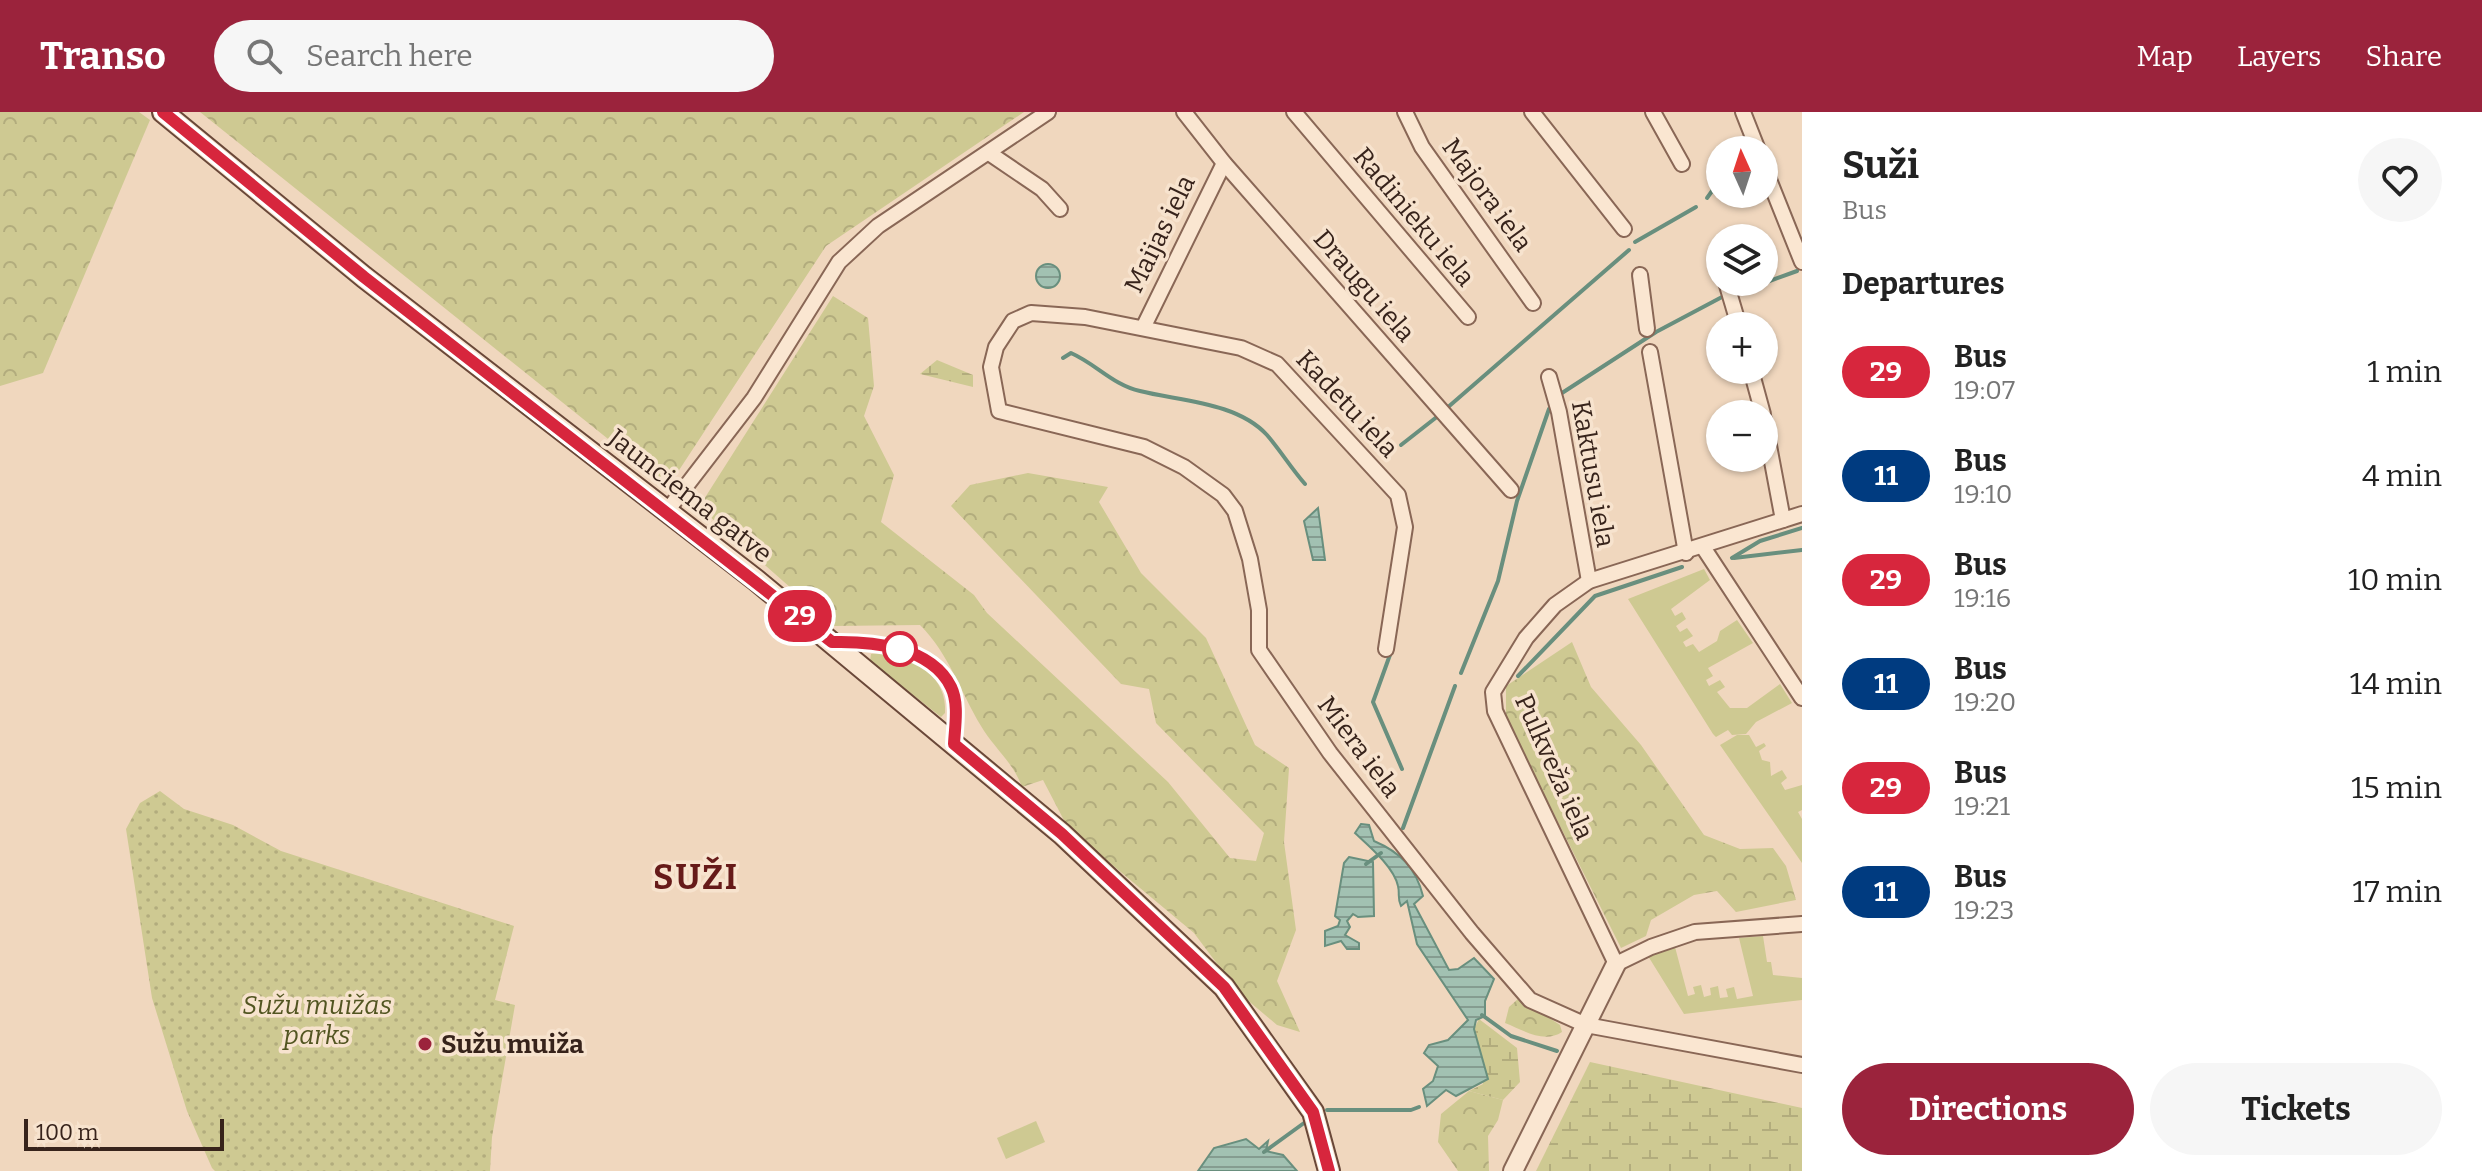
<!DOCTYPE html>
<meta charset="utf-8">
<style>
:root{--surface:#fff;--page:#f6f6f6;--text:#222;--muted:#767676;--accent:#9b233c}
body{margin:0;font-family:Bitter,serif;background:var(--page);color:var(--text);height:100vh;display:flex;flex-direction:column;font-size:30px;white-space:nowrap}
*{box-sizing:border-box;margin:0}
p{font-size:26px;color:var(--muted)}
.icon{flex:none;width:44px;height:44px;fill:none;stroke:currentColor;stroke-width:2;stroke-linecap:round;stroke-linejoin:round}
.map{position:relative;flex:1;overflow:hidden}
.panel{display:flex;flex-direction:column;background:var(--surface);width:680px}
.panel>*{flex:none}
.badge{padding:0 16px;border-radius:26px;font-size:28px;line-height:52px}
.needle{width:52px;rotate:357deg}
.fabs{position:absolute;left:1706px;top:24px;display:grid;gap:16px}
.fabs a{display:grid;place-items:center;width:72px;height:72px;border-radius:50%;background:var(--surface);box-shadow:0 2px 6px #0004;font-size:40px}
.scale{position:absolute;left:24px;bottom:20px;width:200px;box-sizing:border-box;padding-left:8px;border:4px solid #37231b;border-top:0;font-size:22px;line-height:28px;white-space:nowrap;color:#37231b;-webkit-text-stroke:6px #f7e3ce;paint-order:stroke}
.map>.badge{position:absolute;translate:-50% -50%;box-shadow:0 0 0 4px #fff}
h2{padding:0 40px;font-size:30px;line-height:72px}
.round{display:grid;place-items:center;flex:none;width:84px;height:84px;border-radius:42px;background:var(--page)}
.overview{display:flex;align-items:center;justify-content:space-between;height:136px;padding:0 40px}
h1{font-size:38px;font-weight:700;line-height:60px}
.action{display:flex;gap:16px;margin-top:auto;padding:16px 40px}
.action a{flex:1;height:92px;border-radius:48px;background:var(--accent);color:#fff;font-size:32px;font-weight:700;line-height:92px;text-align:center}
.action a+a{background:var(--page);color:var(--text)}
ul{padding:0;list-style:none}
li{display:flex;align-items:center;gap:24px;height:104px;padding:0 40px}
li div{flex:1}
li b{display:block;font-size:30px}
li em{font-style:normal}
li .badge{min-width:88px;font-weight:700;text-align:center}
header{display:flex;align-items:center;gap:48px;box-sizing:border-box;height:112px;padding:0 40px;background:var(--accent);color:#fff}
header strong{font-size:38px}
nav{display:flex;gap:44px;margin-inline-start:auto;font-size:28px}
.search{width:560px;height:72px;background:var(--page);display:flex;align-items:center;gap:20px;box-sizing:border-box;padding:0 28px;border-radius:44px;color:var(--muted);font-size:30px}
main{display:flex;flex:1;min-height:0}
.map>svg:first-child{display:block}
</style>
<header>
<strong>Transo</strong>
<div class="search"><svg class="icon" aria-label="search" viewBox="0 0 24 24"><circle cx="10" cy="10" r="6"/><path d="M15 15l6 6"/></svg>Search here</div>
<nav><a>Map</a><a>Layers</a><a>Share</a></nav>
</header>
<main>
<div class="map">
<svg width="1802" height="1059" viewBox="0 0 1802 1059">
<defs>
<pattern id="forest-crowns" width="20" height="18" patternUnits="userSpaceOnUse" patternTransform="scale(2)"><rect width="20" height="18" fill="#cec992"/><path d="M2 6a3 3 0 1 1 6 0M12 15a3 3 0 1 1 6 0" fill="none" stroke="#b2ac7d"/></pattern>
<pattern id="wetland-marsh" width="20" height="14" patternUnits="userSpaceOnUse" patternTransform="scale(2)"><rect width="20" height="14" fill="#cec992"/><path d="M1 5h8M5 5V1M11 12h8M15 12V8" fill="none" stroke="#b2ac7d"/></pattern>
<pattern id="park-dots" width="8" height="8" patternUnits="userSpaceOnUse" patternTransform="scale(2)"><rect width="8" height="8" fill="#cec992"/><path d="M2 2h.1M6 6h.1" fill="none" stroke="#b2ac7d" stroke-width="1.8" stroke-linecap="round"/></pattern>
<pattern id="water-rules" width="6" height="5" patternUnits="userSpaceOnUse" patternTransform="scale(2)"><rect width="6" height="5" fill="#a2c1b2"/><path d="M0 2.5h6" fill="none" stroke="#859c90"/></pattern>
</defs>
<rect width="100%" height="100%" fill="#f0d7be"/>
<!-- grass -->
<g fill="#cec992">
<polygon points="1704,457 1710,468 1671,497 1675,504 1682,500 1686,507 1676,514 1680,520 1687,516 1693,524 1683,530 1686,535 1693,532 1699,540 1717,529 1720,519 1737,508 1753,531 1708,556 1713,564 1706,568 1709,574 1720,568 1725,575 1717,580 1730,596 1747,596 1780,572 1792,591 1756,610 1746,622 1732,623 1728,618 1716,625 1713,622 1628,487"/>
<path d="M884,541C916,548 947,564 945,601L941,605L870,549L871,542Z"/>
<polygon points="1737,623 1749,623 1756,635 1764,631 1766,634 1759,639 1762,648 1770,650 1771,664 1782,658 1787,666 1781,671 1785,678 1802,673 1802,698 1798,700 1802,707 1802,751 1720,633"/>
<polygon points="1763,824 1767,850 1771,850 1773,863 1802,866 1802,888 1684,902 1648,844 1675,835 1688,884 1695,882 1693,875 1701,873 1704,885 1711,883 1710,876 1718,874 1720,886 1728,885 1726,877 1734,875 1737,887 1753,884 1739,826"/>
<polygon points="1036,1009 1045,1030 1006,1047 997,1026"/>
</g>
<!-- forest -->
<g fill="url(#forest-crowns)">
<polygon points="0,0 139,0 150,8 43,261 0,274"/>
<polygon points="200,0 1024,0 826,134 668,375"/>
<path d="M833,184L868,206L874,274L864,304L894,363L881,410L974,483L987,501L1168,670L1230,746L1256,749L1264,721L1156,611L1149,577L1121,572L951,394L970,373L1028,361L1108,375L1099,390L1141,461L1206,526L1255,633L1289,656L1284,730L1296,818L1277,869L1300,920L1277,913L1239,881L1194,821L1068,716L1043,668L1022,675C1013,650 994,636 981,614C960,579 949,542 920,513L834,514L699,395Z"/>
<polygon points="1572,530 1591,575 1641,633 1704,723 1740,737 1773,736 1786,754 1796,788 1736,800 1717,779 1694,783 1651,808 1646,824 1621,836 1506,606 1506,574"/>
<path d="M1519,886L1560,913L1562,920C1544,932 1523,918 1505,911L1509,895Z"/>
<polygon points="1469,979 1503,988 1498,1008 1488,1024 1489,1059 1458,1059 1438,1030 1441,1002"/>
</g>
<!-- wetland -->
<g fill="url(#wetland-marsh)">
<polygon points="937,248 973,263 973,275 920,262"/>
<polygon points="1479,907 1517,936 1520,970 1503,988 1469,979 1483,972 1474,917"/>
<polygon points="1590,950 1802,996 1802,1059 1536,1059"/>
</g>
<!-- park -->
<polygon fill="url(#park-dots)" points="160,679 184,697 233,713 281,739 514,814 495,888 515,893 492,1025 490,1059 215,1059 212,1056 187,999 152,886 126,717 140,691"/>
<!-- water -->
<g fill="url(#water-rules)" stroke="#698f7e" stroke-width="2">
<circle cx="1048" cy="164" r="12"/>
<polygon points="1318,396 1325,448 1313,448 1304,409"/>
<path d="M1361,712L1369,713L1374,729C1400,740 1416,756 1423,784L1414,792L1449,858L1458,857L1474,846L1494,867L1485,889V904L1476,908L1474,917L1488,967L1456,984L1446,978L1427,994L1423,977L1433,969L1438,954L1424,941L1429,933L1448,928L1468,908L1417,832L1407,789L1401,794C1397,786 1400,782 1398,774C1394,755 1369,734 1355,721Z"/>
<polygon points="1349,745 1373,750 1374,804 1358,805 1353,802 1347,809 1350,815 1345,823 1359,831 1359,837 1347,837 1341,829 1325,834 1325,819 1338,814 1340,808 1335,804 1344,751"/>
<polygon points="1246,1027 1259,1037 1268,1029 1266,1039 1283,1043 1297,1059 1198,1059 1214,1036"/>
</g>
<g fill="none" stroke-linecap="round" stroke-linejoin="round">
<!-- stream -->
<g stroke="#698f7e" stroke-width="4">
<polyline points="1739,38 1746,27"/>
<polyline points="1707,86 1720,68"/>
<polyline points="1635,130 1696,95"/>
<polyline points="1737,181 1797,159"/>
<path d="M1063,246L1071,241C1096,252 1113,273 1140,279C1179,289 1237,290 1267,323C1280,338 1291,356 1305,372"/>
<polyline points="1562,281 1656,220 1722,185"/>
<polyline points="1447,296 1629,138"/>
<polyline points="1401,333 1438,304"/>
<polyline points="1732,446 1760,429 1802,416"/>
<polyline points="1734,446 1802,438"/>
<polyline points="1391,540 1373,590 1402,657"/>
<polyline points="1461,561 1498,469 1517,389 1549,297"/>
<polyline points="1518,564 1595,484 1682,455"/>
<polyline points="1403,716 1455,574"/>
<polyline points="1366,752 1381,741"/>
<polyline points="1482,903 1511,924 1557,939"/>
<polyline points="1327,998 1411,998 1419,995"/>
<polyline points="1264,1040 1304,1011"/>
</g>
<!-- minor casing -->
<g stroke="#896756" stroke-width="18">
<g id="minor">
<polyline points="1184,0 1224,51 1511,378"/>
<polyline points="1294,0 1468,205"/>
<polyline points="1405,0 1422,35 1533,191"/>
<polyline points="1532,0 1624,117"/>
<polyline points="1653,0 1682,52"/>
<polyline points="1743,0 1758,38"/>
<polyline points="989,41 1042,77 1060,97"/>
<polyline points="1764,55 1802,150"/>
<polyline points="1640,163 1647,217"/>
<polyline points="1726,170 1739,214"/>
<polyline points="1143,216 1224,51"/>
<polyline points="1650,240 1686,441"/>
<polyline points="1751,258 1763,302"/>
<polyline points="1549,265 1559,300 1589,469"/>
<polyline points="1764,307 1783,408"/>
<polyline points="667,399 754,286 839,150 878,114 1048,0"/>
<polyline points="1802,402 1589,469 1555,493 1526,526 1493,580 1495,599 1616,852 1651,835 1695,820 1802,812"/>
<polyline points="1703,435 1802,586"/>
<polyline points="1386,537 1405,415 1398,383 1277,252 1241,236 1085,205 1031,201 1013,209 996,235 991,255 999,299 1144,335 1184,355 1223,383 1235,399 1250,447 1259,498 1259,538 1330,641 1472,821 1530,888 1586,913 1802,953"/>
</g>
</g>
<!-- tertiary casing -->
<g stroke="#896756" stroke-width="22">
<polyline id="tertiary" points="1513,1059 1616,852"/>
</g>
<!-- secondary casing -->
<g stroke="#6a4839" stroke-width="24">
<polyline id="secondary" points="163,0 364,165 756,468 1062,722 1224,875 1313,1000 1329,1059"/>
</g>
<!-- minor -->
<use href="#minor" stroke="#fae6d1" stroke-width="14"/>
<!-- tertiary -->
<use href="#tertiary" stroke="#fae6d1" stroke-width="18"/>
<!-- secondary -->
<use href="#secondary" stroke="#fae6d1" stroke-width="20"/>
</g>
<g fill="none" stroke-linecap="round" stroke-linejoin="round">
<!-- line casing -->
<g stroke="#fff" stroke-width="18">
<path id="line" d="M163,0L364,165L832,530C871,529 931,534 951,575C959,591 955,614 954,632L1062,722L1224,875L1313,1000L1329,1059"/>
</g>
<!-- line -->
<use href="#line" stroke="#d7263d" stroke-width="12"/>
</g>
<!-- markers -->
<circle fill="#fff" stroke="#d7263d" stroke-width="4" cx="900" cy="537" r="16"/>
<circle fill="#9b233c" stroke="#f7e3ce" stroke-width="3" cx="425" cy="932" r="8"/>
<g text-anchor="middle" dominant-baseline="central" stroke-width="7" stroke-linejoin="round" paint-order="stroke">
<!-- street labels -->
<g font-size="26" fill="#37231b" stroke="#f7e3ce">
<text transform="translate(1487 83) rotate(54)">Majora iela</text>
<text transform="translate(1414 105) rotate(50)">Radinieku iela</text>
<text transform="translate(1160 122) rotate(-64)">Maijas iela</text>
<text transform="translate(1364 174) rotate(49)">Draugu iela</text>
<text transform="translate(1347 292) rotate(47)">Kadetu iela</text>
<text transform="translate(1593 362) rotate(80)">Kaktusu iela</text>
<text transform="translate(690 384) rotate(38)">Jaunciema gatve</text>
<text transform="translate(1359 635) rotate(53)">Miera iela</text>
<text transform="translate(1554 655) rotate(66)">Pulkveža iela</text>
</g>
<!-- park labels -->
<g font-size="26" font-style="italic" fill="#525521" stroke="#f7e3ce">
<text x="317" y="893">Sužu muižas<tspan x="317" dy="30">parks</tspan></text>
</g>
<!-- poi labels -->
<g font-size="26" font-weight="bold" fill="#37231b" stroke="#f7e3ce" text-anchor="start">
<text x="441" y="932">Sužu muiža</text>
</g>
<!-- district labels -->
<g font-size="34" font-weight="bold" letter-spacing="2" fill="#661a19" stroke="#f7e3ce">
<text x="696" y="765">SUŽI</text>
</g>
</g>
</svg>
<div class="fabs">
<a><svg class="needle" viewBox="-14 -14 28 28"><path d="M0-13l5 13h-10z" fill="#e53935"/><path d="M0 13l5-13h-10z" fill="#767676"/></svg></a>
<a><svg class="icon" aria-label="layers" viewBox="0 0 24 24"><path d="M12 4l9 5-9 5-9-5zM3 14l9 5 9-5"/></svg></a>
<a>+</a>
<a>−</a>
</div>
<div class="scale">100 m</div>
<b class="badge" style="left:800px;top:504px;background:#d7263d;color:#fff">29</b>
</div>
<section class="panel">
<div class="overview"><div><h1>Suži</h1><p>Bus</p></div><a class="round"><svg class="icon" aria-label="heart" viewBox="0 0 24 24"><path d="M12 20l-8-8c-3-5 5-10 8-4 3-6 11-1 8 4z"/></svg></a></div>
<h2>Departures</h2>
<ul>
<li><span class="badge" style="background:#d7263d;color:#fff">29</span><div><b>Bus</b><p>19:07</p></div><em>1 min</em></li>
<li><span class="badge" style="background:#003b80;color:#fff">11</span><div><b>Bus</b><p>19:10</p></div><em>4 min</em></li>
<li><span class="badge" style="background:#d7263d;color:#fff">29</span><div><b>Bus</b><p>19:16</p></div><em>10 min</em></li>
<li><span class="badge" style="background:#003b80;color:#fff">11</span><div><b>Bus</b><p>19:20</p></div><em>14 min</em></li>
<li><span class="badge" style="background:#d7263d;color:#fff">29</span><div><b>Bus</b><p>19:21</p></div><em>15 min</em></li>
<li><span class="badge" style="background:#003b80;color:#fff">11</span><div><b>Bus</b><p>19:23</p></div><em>17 min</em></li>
</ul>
<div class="action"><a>Directions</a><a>Tickets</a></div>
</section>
</main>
